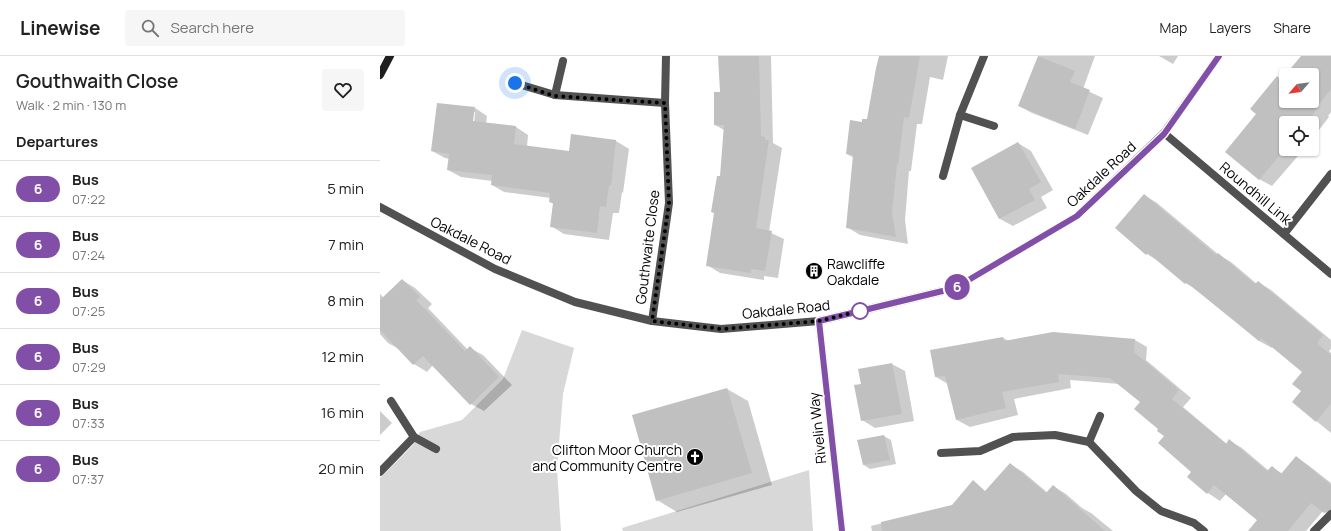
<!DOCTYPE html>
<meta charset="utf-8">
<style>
:root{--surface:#fff;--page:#f6f6f6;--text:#222;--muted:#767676;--line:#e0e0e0}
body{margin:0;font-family:Manrope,sans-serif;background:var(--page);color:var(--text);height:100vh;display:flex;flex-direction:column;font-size:15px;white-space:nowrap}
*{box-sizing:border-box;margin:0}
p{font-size:13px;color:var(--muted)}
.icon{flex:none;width:22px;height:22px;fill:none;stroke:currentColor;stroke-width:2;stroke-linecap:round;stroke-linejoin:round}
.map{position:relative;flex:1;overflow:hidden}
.drawer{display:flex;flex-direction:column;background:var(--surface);width:380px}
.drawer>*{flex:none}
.badge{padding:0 8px;border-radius:13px;font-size:14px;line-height:26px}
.needle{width:26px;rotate:242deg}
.buttons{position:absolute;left:899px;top:12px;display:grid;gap:8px}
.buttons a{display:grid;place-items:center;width:40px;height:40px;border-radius:4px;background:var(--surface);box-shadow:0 1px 3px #0004;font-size:20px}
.you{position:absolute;width:20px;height:20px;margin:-10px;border:3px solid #fff;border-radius:50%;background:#1a73e8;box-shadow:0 0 0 6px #1a73e833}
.map>.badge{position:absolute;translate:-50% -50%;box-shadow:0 0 0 2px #fff}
h2{padding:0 16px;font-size:15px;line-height:36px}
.round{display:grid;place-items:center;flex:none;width:42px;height:42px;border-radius:4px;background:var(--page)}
.headline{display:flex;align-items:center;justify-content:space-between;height:68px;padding:0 16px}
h1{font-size:19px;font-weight:600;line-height:30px}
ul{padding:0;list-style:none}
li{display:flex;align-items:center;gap:12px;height:56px;padding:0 16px;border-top:1px solid var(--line)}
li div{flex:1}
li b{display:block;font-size:15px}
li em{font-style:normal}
li .badge{min-width:44px;font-weight:700;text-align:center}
header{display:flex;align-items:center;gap:24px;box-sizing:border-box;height:56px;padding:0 20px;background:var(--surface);border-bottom:1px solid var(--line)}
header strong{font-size:19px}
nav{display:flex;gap:22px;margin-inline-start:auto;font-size:14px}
.search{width:280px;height:36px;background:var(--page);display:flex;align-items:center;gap:10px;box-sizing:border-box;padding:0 14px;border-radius:4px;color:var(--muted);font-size:15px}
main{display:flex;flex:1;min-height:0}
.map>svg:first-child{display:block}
</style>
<header>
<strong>Linewise</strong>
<div class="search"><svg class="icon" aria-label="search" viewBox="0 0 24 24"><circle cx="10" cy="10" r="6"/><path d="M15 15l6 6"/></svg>Search here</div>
<nav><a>Map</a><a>Layers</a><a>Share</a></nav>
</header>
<main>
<section class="drawer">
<div class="headline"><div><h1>Gouthwaith Close</h1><p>Walk · 2 min · 130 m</p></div><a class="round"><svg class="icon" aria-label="heart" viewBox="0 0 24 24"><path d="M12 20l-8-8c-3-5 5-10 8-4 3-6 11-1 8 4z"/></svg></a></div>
<h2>Departures</h2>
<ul>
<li><span class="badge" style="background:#824fa8;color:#fff">6</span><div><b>Bus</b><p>07:22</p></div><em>5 min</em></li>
<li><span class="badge" style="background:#824fa8;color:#fff">6</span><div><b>Bus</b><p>07:24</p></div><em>7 min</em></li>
<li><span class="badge" style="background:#824fa8;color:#fff">6</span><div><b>Bus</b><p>07:25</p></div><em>8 min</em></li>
<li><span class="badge" style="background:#824fa8;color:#fff">6</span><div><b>Bus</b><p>07:29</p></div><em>12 min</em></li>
<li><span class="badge" style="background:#824fa8;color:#fff">6</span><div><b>Bus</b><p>07:33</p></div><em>16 min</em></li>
<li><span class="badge" style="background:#824fa8;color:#fff">6</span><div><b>Bus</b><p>07:37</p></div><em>20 min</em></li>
</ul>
</section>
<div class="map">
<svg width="951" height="475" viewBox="0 0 951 475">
<rect width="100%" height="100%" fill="#fff"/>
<!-- green -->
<g fill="#d8d8d8">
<polygon points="142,274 194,292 183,338 177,413 181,475 0,475 0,422 33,389 40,376 82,364 123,323"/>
<polygon points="429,414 433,475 243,475 242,472"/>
</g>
<!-- shadow -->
<g fill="#0003" fill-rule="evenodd">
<polygon points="339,0 391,0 393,87 402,92 389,176 404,183 398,222 384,220 384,224 340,217 327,209 341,122 344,74 335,69 341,37"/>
<polygon points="500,0 568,0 563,24 550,21 542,68 537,68 531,115 529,115 525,164 528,188 480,179 467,171 474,102 467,98 483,67 488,64"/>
<polygon points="659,0 715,0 703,33 723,42 708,79 652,57 639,50"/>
<polygon points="779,0 798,0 793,8"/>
<polygon points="922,0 951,0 951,56 948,60 949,61 932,83 932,67 906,67 906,93 924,93 892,130 879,123 902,25 906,20 906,45 932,45 932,19 907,19"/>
<path d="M95,52L107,60L106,68L136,71L148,79L147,91L190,96L192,80L236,85L249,93L243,137L242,136L239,157H233L229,184L184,178L171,170L174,148L170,146L171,142L124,136L112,129V125L81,121L68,114L70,103L65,102L52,95ZM93,56H95L94,70H92Z"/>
<polygon points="638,87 651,95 673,134 661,141 667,152 633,170 620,163"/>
<polygon points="764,139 777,147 839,199 851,206 877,228 878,226 891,234 951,284 951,293 949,295 951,297 951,377 913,346 922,335 923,316 893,291 892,292 879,285 818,234 805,227 780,206 767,198 736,172"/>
<polygon points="22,224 35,232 52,248 48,252 88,294 90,292 103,299 132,329 104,355 91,348 53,309 47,316 34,308 19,293 8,287 0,278 0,238 4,242"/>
<polygon points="623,282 629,285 755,284 767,291 766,304 811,342 803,351 847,388 850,385 862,392 889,415 892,411 903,418 916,401 928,409 951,427 951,460 943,455 926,475 890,475 846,438 840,445 828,437 808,421 812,416 785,380 762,345 740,328 690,324 691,332 634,343 638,359 590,371 577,364 568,328 556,321 551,295"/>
<polygon points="512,308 525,315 534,365 495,372 482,364 482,329 479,314"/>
<polygon points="347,333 368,345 392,429 297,456 277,444"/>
<polygon points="0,355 12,367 0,379"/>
<polygon points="504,380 511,384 516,408 490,413 484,409"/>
<polygon points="630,408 643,416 668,437 673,430 686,438 702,452 711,457 733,475 624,475"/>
<polygon points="569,450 586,475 492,475 491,470"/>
</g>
<!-- building -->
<g fill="#c0c0c0" fill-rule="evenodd">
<polygon points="338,0 379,0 381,80 385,81 385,84 389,84 376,172 392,175 385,215 371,213 371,217 326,210 334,157 331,156 337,120 340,120 344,69 334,69 334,36 340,36"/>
<polygon points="499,0 540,0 529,62 524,61 518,109 517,108 512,157 516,181 466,172 473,99 466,98 470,64 482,66 482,63 487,63 496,12"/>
<polygon points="658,0 695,15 690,26 710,34 695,73 638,50"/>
<path d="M921,0H951V33L936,52L937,53L926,67H906V92L879,124L845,96L876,58L870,53L897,20L901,24ZM906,19H932V45H906Z"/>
<polygon points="57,47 95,51 93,65 136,70 134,88 189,95 191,78 236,84 231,130 229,130 226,151 220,150 217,177 170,171 173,147 169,146 170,137 111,129 112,119 67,114 69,98 51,95"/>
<polygon points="638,86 661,126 649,133 655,144 619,163 591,112"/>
<polygon points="764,138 836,199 838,197 875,228 878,225 943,279 937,287 951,299 951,347 936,366 912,346 921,335 912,328 922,316 881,282 879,285 806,226 805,228 768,197 766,199 735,172"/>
<polygon points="22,223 40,241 36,244 85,295 90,290 119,321 90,349 43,300 33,309 0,274 0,244"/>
<polygon points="673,276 755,283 754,296 799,334 792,343 846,388 849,383 887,415 892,410 901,418 916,400 951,429 951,453 944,457 931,447 908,475 868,475 877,464 834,429 827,438 807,421 811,416 778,387 784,380 777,375 778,373 754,353 760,346 730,322 678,318 679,326 622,336 626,352 576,364 565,320 555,321 550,294 623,281 624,285"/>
<polygon points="512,307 522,358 481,365 474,329 481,328 478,313"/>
<polygon points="347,332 372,417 276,445 252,359"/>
<polygon points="504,379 510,404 483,409 477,384"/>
<polygon points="630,407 666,437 673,429 725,475 502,475 501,466 572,449 593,424 605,435"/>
</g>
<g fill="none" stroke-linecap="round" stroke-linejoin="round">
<!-- lane -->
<polyline stroke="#515151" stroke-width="8" points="934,475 951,458"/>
<!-- street -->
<g stroke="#515151" stroke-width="8">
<polyline points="135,27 175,39 285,47"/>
<polyline points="175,39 183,5"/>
<polyline points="580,59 614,70"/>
<polyline points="784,77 951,218"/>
<polyline points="563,120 580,59 604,0"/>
<polyline points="0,151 115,213 195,246 272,265 341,273 439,265 575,232 697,160 784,77 839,0"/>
<polyline points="904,178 951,118"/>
<polyline points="272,265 289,147 285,47 286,0"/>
<polyline points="439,265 462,475"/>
<polyline points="11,345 34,381 56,393"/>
<polyline points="709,386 720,360"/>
<polyline points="561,397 600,395 633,381 675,379 709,386 756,435 781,455 814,467 824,475"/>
<polyline points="0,416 34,381"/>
</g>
<!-- secondary -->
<polyline stroke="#1e1e1e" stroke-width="8" points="0,19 10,0"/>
</g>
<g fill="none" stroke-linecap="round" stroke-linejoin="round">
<!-- line casing -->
<g stroke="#fff" stroke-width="9">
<polyline id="line" points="462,475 439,265 575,232 697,160 784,78 839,0"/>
</g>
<!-- line -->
<use href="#line" stroke="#824fa8" stroke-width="6"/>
<!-- walk -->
<polyline stroke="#000" stroke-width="4" stroke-dasharray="0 7.2" points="135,27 175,40 285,47 289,147 272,265 342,273 439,265 484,254 480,255"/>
</g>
<!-- icons -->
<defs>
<g id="building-disc" transform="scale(0.9)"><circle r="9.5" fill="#000" stroke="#fff"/><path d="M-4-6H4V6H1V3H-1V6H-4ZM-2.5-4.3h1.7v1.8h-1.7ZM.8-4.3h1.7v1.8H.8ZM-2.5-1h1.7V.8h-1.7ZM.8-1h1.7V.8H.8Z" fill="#fff"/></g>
<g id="church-disc" transform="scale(0.9)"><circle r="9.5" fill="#000" stroke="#fff"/><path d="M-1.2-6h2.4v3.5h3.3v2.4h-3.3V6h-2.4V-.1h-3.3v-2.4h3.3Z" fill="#fff"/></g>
</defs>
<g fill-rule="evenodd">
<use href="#building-disc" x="434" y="215"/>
<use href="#church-disc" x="315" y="401"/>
</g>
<!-- markers -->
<circle fill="#fff" stroke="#824fa8" stroke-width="2" cx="480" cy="255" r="8"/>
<g text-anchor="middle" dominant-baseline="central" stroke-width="4" stroke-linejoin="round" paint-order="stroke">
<!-- street labels -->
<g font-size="14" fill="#000" stroke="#fff">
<text transform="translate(721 118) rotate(-43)">Oakdale Road</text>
<text transform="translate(876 137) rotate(40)">Roundhill Link</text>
<text transform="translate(91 184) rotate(27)">Oakdale Road</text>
<text transform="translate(267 191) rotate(-83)">Gouthwaite Close</text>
<text transform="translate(406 253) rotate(-6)">Oakdale Road</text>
<text transform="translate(437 372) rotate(-96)">Rivelin Way</text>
</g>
<!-- poi labels -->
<g font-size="14" fill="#000" stroke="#fff" text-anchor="start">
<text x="447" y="207">Rawcliffe<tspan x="447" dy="16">Oakdale</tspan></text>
<text x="302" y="393" text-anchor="end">Clifton Moor Church<tspan x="302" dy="16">and Community Centre</tspan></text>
</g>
</g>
</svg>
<div class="buttons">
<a><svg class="needle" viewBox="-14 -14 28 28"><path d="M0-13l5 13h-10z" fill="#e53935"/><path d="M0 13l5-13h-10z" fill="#767676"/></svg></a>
<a><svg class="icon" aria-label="locate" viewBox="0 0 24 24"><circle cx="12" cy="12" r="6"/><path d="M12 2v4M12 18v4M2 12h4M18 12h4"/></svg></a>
</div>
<div class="you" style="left:135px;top:27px"></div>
<b class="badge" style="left:577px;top:231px;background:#824fa8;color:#fff">6</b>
</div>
</main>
